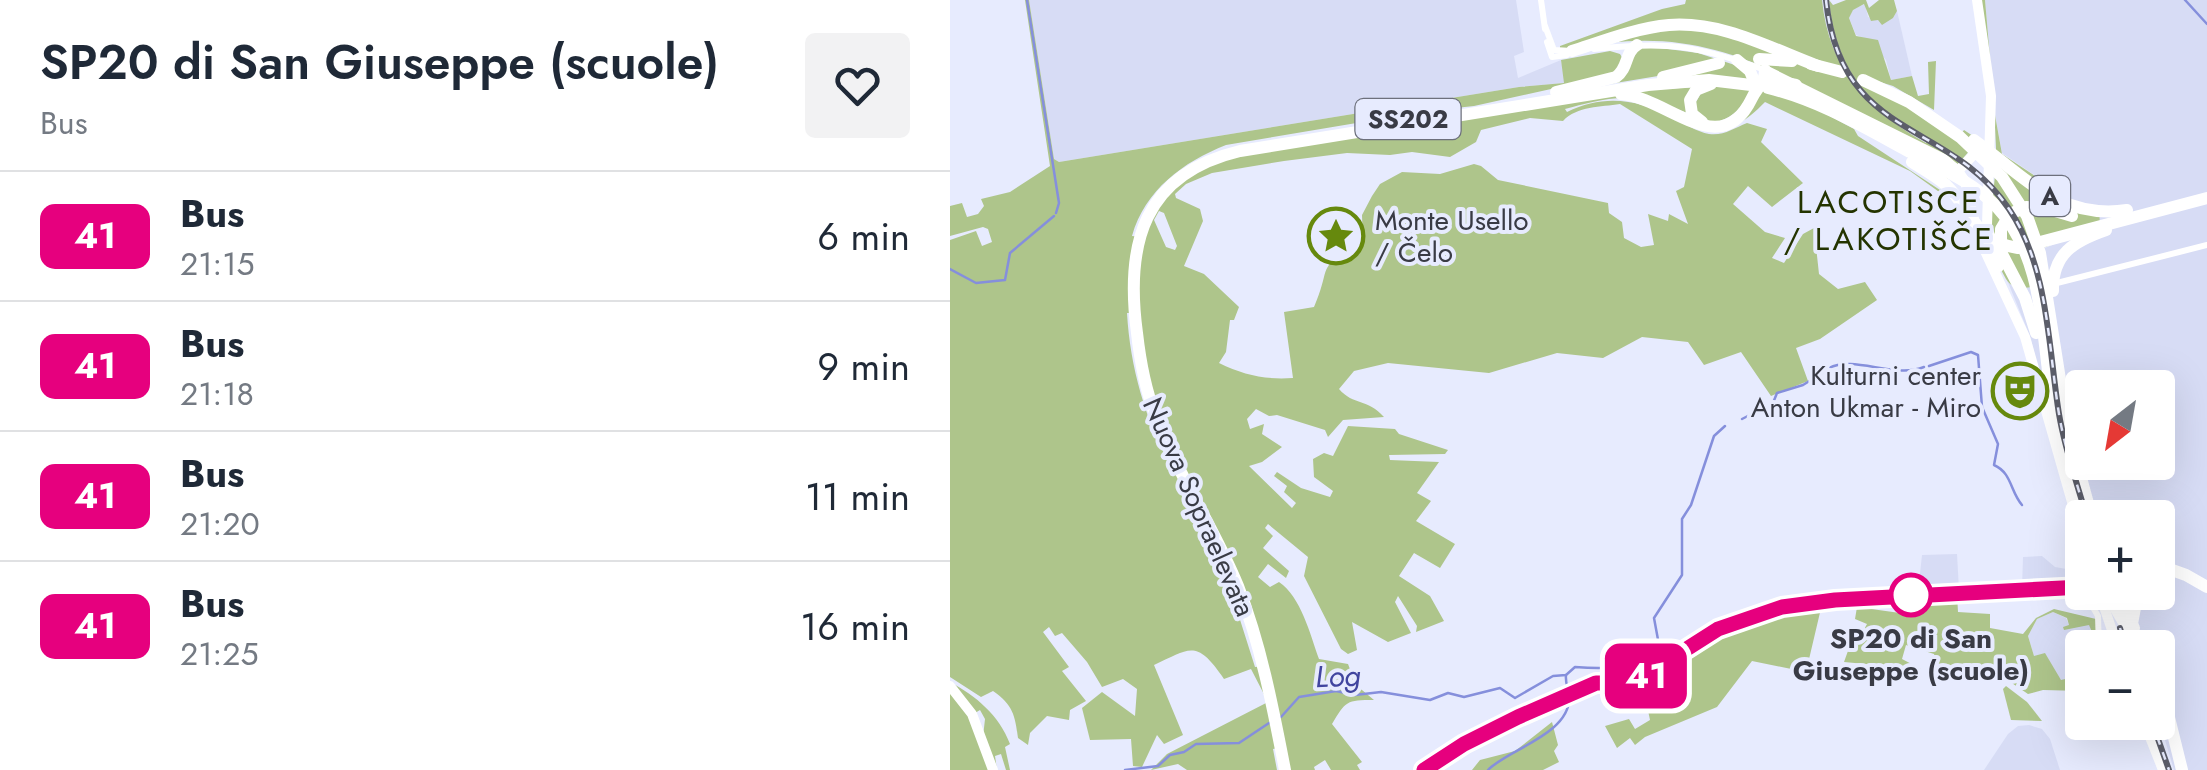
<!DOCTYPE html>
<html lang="it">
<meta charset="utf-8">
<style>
:root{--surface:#fff;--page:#f2f2f3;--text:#1f2937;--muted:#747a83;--line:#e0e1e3}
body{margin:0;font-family:Jost,sans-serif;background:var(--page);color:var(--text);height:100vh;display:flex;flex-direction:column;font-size:38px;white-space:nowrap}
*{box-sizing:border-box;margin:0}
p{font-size:32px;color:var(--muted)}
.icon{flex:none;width:55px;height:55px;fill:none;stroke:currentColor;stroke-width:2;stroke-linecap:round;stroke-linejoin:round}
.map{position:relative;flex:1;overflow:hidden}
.details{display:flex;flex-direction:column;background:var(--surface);width:950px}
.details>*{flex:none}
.badge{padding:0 20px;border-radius:15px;font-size:35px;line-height:65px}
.needle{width:65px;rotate:211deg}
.tools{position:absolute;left:1115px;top:370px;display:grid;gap:20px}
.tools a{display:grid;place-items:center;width:110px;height:110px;border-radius:10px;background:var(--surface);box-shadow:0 10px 40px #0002;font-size:50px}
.map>.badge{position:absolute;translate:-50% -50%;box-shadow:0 0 0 5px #fff}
.round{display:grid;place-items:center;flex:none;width:105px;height:105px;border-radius:10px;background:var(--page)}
.head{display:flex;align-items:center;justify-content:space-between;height:170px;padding:0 40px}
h1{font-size:48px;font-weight:600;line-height:75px}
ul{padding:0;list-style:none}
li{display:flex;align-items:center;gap:30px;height:130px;padding:0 40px;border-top:2px solid var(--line)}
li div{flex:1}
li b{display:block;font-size:38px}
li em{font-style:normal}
li .badge{min-width:110px;font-weight:700;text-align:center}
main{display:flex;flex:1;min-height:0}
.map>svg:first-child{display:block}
</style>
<main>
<section class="details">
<div class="head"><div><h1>SP20 di San Giuseppe (scuole)</h1><p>Bus</p></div><a class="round"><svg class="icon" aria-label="heart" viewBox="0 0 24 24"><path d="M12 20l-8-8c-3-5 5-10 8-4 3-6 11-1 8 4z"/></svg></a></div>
<ul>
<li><span class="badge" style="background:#e6007e;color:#fff">41</span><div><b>Bus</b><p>21:15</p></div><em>6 min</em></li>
<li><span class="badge" style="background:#e6007e;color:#fff">41</span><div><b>Bus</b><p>21:18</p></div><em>9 min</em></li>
<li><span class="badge" style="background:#e6007e;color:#fff">41</span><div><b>Bus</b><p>21:20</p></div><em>11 min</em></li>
<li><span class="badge" style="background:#e6007e;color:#fff">41</span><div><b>Bus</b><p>21:25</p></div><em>16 min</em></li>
</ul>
</section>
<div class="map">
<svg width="1257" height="770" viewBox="0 0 1257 770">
<rect width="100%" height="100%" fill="#e7ebfe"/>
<!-- built -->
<g fill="#d7dcf5" fill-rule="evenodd">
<polygon points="566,0 574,52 564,56 568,78 611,60 615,83 569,87 109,162 104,159 79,0"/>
<polygon points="872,0 879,0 887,41 911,89 939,116 978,140 977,143 935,117 899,78 876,25"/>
<path d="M1035,0H1257V770H1224L1208,717V648L1186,647L1168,593L1208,592V518H1132L1101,423L1081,339L1057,280L1065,287L1085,252L1149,226L1121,200L1052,153L1045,115ZM1132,388H1208V462H1132Z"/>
<polygon points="915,4 918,17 931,21 943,18 947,11 962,76 941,80 936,60 919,40 906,35 899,18 903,9"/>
<polygon points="1007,554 1009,590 968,592 972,555"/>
<polygon points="1092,556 1105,567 1122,570 1126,584 1072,588 1073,557"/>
<polygon points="1103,612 1116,618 1119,625 1140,625 1146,630 1147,647 1132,648 1132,675 1111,681 1098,661 1084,656 1078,636 1087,619"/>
<polygon points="1079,725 1092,729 1100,739 1110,770 1034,770 1058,734 1068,726"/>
</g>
<!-- green -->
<g fill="#aec58b" fill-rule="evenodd">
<path d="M75,0H79L104,159L109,162L569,87L614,83L611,60L660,51L670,54L674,61L671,70L664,75L524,106L478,111L276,145C233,162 195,190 182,236L192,237C207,196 238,170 279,156L647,96C663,96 679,95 694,100C720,109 751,140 780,127C801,117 801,91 822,83L836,85L898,113L897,116L864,100L819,86L818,93L853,102L904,129L908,136L990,190L993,187L981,176L982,173L948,151L979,165L981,161L909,123L908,119L993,163L999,174L992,194L960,171L815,102C763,156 746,115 691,100C668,94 638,103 615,109L617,112C654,94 688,99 723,118C734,123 747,132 759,134C774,136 784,128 797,123L817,129L811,142L853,183L822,207L798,186L783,204L815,232L835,238L822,258L834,263L853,234L864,228L869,274L888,289L915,282L927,300L870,339L846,348L858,381L821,396L791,352L754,365L738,342L692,337L653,358L607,353L539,373L438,363L404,371L389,389C404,406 417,398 434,417L393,420L378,437L375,430L327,415L319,416L306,409L297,419L300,429L314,424L312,434L332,447L312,462L299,466L342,508L346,503L334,492L337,486L324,476L327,472L351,488L380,497L383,491L364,477L363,459L374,453L383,456L398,426L445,429L449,434L498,450L495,454L439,455L440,460L489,462L467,493L481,501L466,521L505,544L490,568L464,553L449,576L480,596L494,621L466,632L467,626L448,596L445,602L461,633L438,642L402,622L407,650L398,654L391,649L354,576L358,557L318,524L315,528L323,536L313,548L339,571L336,578L318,564L308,577L320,587L329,582C351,597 360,634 369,659L398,664L406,685L424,700C396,700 396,701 382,724L412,762L407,765L410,770H381L375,760L364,767L365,770H338L332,747L323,749L327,770H237L228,764L201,770L217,754L318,702L301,669L274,679C246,638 240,649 204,665L233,735L214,744L207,735L192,767L183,766L181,739L140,740L132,708L152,692L185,716L187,689L173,679L152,687L137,662L112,633L105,636L99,627L93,632L119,667L112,671L136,701L120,710L119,720L97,716L80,733L78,745L68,738C65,715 63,705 43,691L31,697L0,677V240L26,231L32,246L42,242L38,229L33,227L0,236V206L12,203L17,217L28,214L34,206L31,199L60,192L100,166ZM670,104L742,149L734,187L726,191L738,224L719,214L718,221L698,214L704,245L691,247L674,238L672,222L659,213L658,203L548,180L531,166L524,164L490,174L452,172L430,184L422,196L412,215L413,245C363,268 383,264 364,307L334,312L343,378C315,380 294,375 269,363L276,352L280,320H284L289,307L254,274L234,266L253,221L250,209L226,198L225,194L236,184L262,173L334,161L397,153L440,155L462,152L500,157L526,142L531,130L580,118L613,121C627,106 651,107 670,104ZM209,211L214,213L227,246L225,250L216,247L204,220ZM177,313H187L201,395L230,463L222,468C195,421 180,366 177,313ZM261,522L300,608L315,666L305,667L279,585L252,527Z"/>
<path d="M736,0H872C879,70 918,110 976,143L977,140C919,107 885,69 879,0L883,5L896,0H916L919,8L929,0H944L947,11L943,18L932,25L928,20L921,21L914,4L903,10L899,18L906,36L928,40L941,80L962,76L968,96L979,94L978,62L986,61L984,110L943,86L911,76L913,80L909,81L958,105L1017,147L1021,142L1011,134L1014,130L1029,140L1008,164C969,144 930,125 891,105C814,64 750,32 659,43C711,13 785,28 834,56L809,57L810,61L845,63L892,74L893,69C835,51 768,15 707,24C674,29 643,45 610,51V46L712,9L735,4Z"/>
<path d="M1030,0H1035L1045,115L1052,154L1121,200L1149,208L1150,226L1090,249L1091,284C1079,288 1064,292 1056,279C1031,238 1047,191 1046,148C1045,99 1035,49 1030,0Z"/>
<path d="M703,47L748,53L794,68L801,89C791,109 784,118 762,123L742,109L754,88L708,76L641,87L666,79L685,48Z"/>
<polygon points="748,87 740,114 676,91"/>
<polygon points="1007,594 1008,612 1040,614 1040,628 1073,634 1086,618 1104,609 1146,619 1146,630 1142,632 1139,625 1114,630 1113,627 1119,625 1117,618 1103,612 1087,619 1078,636 1084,656 1095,653 1111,680 1132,675 1132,691 1093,690 1078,694 1050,675 1036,670 987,664 984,654 956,645 952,659 971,669 940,674 937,666 894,662 903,637 910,637 917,624 905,619 907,607 950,613 975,607 976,598"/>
<polygon points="872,604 856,672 802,661 767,707 695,737 685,745 680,738 667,748 655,726 679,719 685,729 700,720 696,701 707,696 699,677 778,627 833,611"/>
<path d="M0,682C26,696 49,715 60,744L55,747L60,770H56L51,754L45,756L47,770L33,737L35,719L30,710L25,713Z"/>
<polygon points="1056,686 1077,702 1092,721 1061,720 1053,689"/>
<polygon points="0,689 17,710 40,770 0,770"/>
<polygon points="602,722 608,745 604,751 609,762 593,770 522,770 530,760 565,751"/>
</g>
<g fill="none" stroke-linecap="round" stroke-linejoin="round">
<!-- stream -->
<g stroke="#858fdc" stroke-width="2.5">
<polyline points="77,0 109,203 106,213"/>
<polyline points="1235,0 1257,24"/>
<polyline points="0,269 26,283 55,280 60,253 104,216"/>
<path d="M979,366L1021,352L1028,355L1032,407L1048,444L1044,465C1062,473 1060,491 1072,505"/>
<path d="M879,368C904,355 945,379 974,367"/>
<polyline points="792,419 823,403 827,393 853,385 877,370"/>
<polyline points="709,645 704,618 732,575 732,519 741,505 764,436 775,426"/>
<path d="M331,717L349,697L386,691L405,695L431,692L480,700L498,693L514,697L550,688L565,698L603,676L616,675L625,667C654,669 687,670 709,649"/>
<polyline points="175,770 208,766 220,755 234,752 246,744 289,743 319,723"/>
<path d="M538,770C557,750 620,734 619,698C619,690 615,684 616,675"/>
</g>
<!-- minor -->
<g stroke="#fff" stroke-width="6">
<polyline points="591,0 595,29"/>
<polyline points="595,26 604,50 622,51"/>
<polyline points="597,42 602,57 617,55"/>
<path d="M644,49C717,41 746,45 815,70"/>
<polyline points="1103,284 1257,245"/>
<polyline points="1134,592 1148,616 1149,648"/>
<polyline points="474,770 514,744 568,717 645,683 671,683 691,678 768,629 832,607 885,600 1132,587"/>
</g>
<!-- major -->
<g stroke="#fff" stroke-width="10">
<polyline points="1027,0 1041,96 1037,225 1049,267"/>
<polyline points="815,70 994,159 1008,171 1015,181 1028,236 1075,337 1132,537"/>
<polyline points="1008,171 1030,148"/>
<polyline points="1149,592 1168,648"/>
<polyline points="0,686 22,714 43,770"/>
<polyline points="1194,722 1213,770"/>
</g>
<!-- highway -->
<g stroke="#fff" stroke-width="12">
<path d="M622,51C653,41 686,28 719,25C772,21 820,48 868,66"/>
<polyline points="809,59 842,61"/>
<polyline points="787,60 800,71 804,81"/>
<polyline points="861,64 892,72"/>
<polyline points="713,77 769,63"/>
<polyline points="913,80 959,102 1010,137 1052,177 1077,216 1090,253 1118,430 1142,518"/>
<polyline points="813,84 826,81 846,85"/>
<path d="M818,88C868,100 912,126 956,150C987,167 1022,181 1046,206C1095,258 1091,334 1102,400C1109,440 1121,479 1133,518"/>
<path d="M606,92L666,77C679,68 674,53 687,45"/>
<path d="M671,94C719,98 771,163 802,98C807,87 815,83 815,70"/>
<polyline points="752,122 742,114 740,100 746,90 761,84"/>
<path d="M1024,140C1074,176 1109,220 1177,210"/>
<path d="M962,162C973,169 986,176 996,185C1024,212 1023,241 1068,248L1257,198"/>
<path d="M1103,291C1102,254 1124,241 1156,230"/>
<polyline points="1086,333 1075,298 1051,252 1051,229 1060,214 1076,207 1095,208 1122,216"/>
<polyline points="1208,565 1236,575 1257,587"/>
<polyline points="1156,592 1189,648"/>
<polyline points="1167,592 1184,628"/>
<polyline points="1182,624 1188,592"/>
<polyline points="1208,673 1232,770"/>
<path d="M335,770C323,708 311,645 288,586C264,527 227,474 205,414C195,388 190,360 187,333C175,244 193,174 290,151L698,85L759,80L801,85"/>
</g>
<!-- rail casing -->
<g stroke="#5c5e6a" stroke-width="6">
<g id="rail">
<path d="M876,0C891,142 998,118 1059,209C1099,268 1098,346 1109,414C1115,450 1127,483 1137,518"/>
<polyline points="1159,592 1163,606"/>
<polyline points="1170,628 1176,648"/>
<polyline points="1202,722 1219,770"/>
</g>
</g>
<!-- rail -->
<use href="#rail" stroke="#e7ebfe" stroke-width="2.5" stroke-dasharray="8" stroke-linecap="butt"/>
</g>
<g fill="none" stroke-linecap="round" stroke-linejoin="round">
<!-- line casing -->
<g stroke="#fff" stroke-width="22">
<polyline id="line" points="474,770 514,744 568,717 646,683 671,683 691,678 768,629 832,607 885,600 1132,587"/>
</g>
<!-- line -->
<use href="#line" stroke="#e6007e" stroke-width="15"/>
</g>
<!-- icons -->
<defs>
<g id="sight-ring" transform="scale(2.875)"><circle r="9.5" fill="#e7ebfe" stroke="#66890d" stroke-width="1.5"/><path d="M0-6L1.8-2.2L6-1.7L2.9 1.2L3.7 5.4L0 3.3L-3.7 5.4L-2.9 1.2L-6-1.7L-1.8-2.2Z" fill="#66890d"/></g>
<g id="theatre-ring" transform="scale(2.875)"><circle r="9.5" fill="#e7ebfe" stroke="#66890d" stroke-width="1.5"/><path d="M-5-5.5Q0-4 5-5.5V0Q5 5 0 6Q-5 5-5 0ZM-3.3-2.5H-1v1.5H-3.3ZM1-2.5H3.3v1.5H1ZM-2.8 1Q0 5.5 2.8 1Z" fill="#66890d"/></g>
</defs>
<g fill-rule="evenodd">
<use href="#sight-ring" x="386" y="236"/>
<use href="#theatre-ring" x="1070" y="391"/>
</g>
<!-- markers -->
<circle fill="#fff" stroke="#e6007e" stroke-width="5" cx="961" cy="595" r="20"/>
<g text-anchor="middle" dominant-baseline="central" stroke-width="8" stroke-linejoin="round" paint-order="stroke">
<!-- shield labels -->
<g fill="#e7ebfe" stroke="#6d707c" stroke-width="2.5">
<rect x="405.5" y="99" width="105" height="40" rx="8"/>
<rect x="1080" y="176" width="40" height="40" rx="8"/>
</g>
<g font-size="25" font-weight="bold" fill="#393b45">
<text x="458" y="119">SS202</text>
<text x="1100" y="196">A</text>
</g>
<!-- poi labels -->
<g font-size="28" fill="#393b45" stroke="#e7ebfe" text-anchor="start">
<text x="425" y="220">Monte Usello<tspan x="425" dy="32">/ Čelo</tspan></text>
<text x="1031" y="375" text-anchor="end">Kulturni center<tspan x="1031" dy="32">Anton Ukmar - Miro</tspan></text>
</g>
<!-- street labels -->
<g font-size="28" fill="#393b45" stroke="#e7ebfe">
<text transform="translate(249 507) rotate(66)">Nuova Sopraelevata</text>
</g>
<!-- stop labels -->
<g font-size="28" font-weight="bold" fill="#393b45" stroke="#e7ebfe">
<text x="961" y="638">SP20 di San<tspan x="961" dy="32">Giuseppe (scuole)</tspan></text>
</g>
<!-- water labels -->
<g font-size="30" font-style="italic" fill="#41459f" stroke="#e7ebfe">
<text transform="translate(388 676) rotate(-2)">Log</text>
</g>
<!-- quarter labels -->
<g font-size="32" letter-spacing="2.5" fill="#243400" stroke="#e7ebfe">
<text x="939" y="202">LACOTISCE<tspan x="939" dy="37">/ LAKOTIŠČE</tspan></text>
</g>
</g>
</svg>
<div class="tools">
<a><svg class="needle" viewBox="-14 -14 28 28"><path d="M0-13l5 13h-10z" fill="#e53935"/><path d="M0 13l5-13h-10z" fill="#747a83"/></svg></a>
<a>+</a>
<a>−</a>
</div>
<b class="badge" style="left:696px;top:676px;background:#e6007e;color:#fff">41</b>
</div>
</main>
